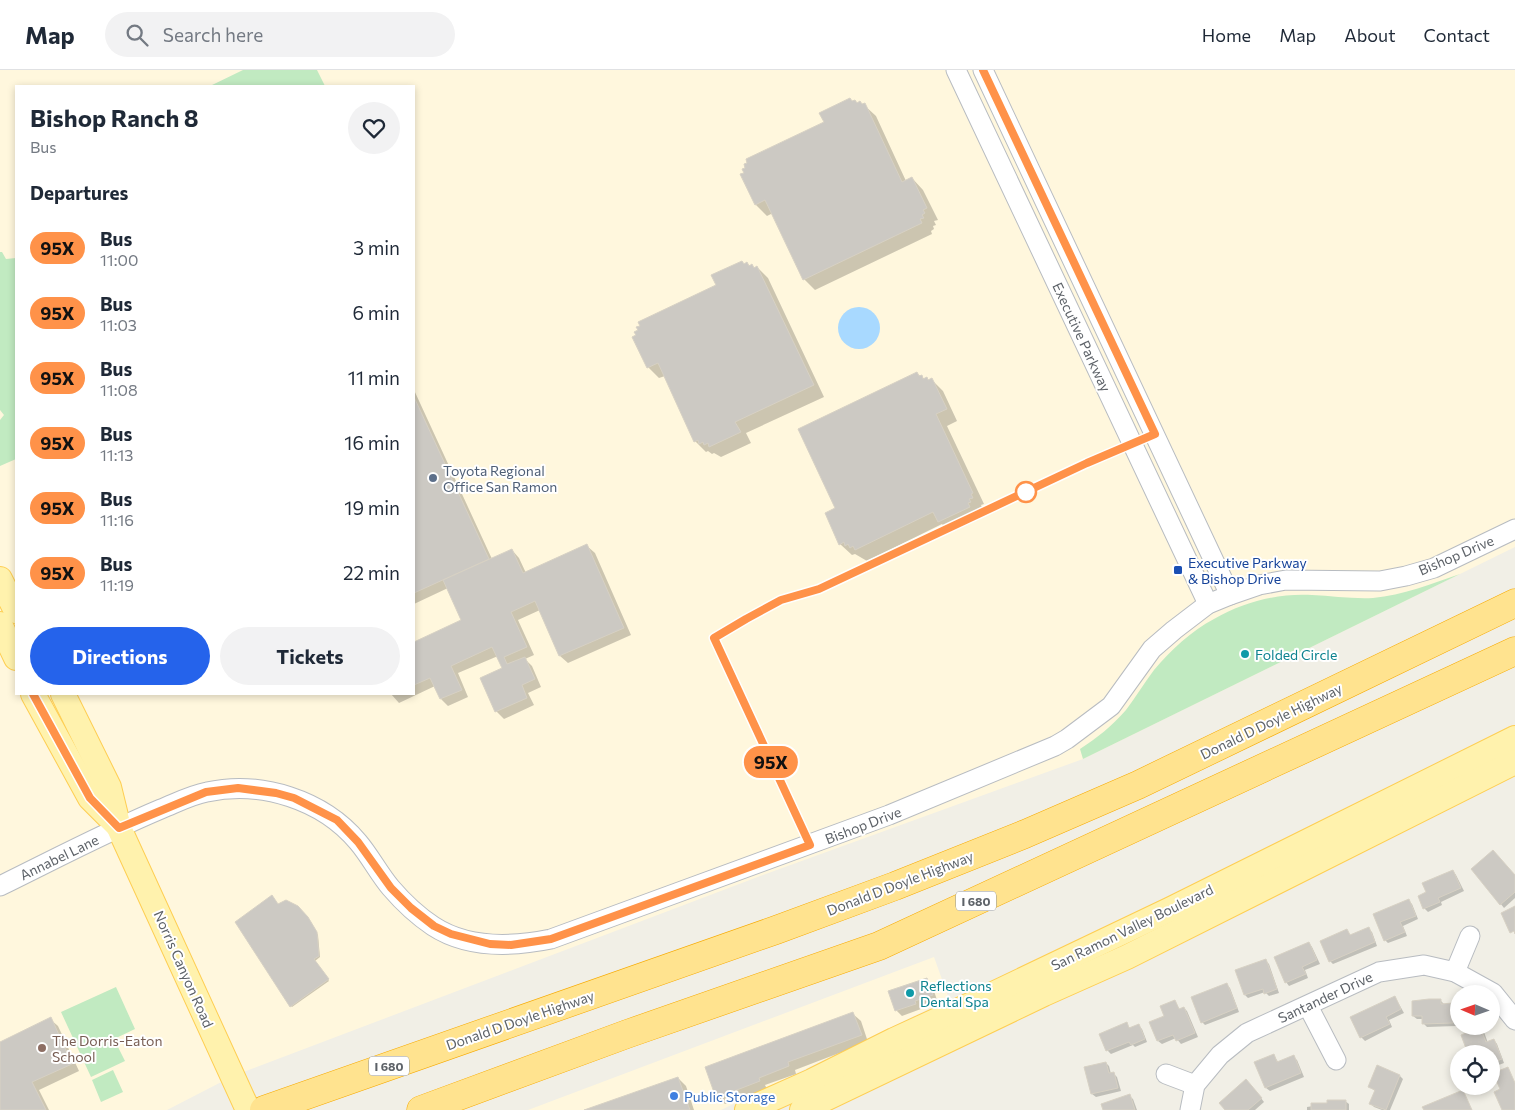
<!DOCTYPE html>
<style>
:root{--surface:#fff;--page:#f2f2f3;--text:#1f2937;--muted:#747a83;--line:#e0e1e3;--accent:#2563eb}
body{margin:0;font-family:Commissioner,sans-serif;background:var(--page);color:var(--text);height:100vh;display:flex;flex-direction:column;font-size:19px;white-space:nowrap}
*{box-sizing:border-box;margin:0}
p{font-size:16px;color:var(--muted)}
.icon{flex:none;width:28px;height:28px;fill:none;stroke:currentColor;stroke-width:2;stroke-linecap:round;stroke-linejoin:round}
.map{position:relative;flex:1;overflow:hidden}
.drawer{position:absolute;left:15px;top:15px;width:400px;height:610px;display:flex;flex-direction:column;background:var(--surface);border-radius:0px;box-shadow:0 2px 8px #0003}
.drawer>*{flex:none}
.badge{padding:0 10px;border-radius:16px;font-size:18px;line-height:32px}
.needle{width:32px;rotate:272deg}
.fabs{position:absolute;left:1450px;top:915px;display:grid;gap:10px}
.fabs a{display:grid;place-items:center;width:50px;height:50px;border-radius:50%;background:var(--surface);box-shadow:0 2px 8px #0003;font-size:25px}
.map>.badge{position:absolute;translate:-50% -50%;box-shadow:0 0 0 2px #fff}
h2{padding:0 15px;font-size:19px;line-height:45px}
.round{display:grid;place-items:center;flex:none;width:52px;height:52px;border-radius:26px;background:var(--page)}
.summary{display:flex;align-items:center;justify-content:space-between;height:85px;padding:0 15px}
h1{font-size:24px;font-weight:700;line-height:38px}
.button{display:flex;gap:10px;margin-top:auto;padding:10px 15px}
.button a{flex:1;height:58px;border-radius:30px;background:var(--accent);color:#fff;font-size:20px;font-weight:700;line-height:58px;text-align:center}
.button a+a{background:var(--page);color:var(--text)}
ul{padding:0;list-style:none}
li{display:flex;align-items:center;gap:15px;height:65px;padding:0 15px}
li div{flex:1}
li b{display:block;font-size:19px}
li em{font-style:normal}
li .badge{min-width:55px;font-weight:700;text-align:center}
header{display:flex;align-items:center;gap:30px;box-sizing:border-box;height:70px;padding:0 25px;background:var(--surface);border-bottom:1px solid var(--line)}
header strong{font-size:24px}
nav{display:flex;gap:28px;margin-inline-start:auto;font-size:18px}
.search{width:350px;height:45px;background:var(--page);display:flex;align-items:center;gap:12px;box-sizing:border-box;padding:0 18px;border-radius:28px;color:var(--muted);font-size:19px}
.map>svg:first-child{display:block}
</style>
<header>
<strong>Map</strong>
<div class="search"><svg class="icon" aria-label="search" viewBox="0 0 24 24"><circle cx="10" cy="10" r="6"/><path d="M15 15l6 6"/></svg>Search here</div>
<nav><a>Home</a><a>Map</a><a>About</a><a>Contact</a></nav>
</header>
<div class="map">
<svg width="1515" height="1040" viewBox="0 0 1515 1040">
<rect width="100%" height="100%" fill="#f1efe6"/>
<!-- commercial -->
<g fill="#fff7dd" fill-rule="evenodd">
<path d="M0,0H1515V477L1083,689L763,805L233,1006L167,1040H0ZM16,16H414V624H16Z"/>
<polygon points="934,887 949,929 721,1040 528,1040"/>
</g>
<!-- green -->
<g fill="#c1eac1">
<polygon points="243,0 317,0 325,16 210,16"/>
<polygon points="0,182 2,182 6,189 16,188 16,389 0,396 0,350 4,345 0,340"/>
<path d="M1460,504L1083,689L1080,679C1097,668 1112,656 1126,640C1136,627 1144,613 1154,600C1171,580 1191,561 1214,549C1244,532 1278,523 1312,525C1332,526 1353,529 1373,528C1403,525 1431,514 1460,504Z"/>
<polygon points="116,917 135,959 114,969 125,991 91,1007 61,942"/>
<polygon points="113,1000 123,1022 101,1032 92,1010"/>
</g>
<!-- water -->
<circle fill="#a8d9ff" cx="859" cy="258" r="21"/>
<!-- shadow -->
<g fill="#0003">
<polygon points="855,31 858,34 864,35 876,46 906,111 912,108 923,120 938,150 934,151 936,155 933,156 934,159 931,161 932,164 815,220 804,209 773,143 767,146 756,135 742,105 825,53"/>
<polygon points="747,194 755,198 757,197 768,208 824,327 746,363 751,373 721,387 714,383 712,384 708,381 706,382 695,371 665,306 659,308 648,297 638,265 718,215"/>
<polygon points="916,303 925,309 927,308 929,311 932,310 943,321 957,351 947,356 984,434 981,435 983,439 980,441 981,443 978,445 980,449 950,463 942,454 867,491 855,484 852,485 840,474 837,438"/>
<polygon points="414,320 492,489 512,480 519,488 526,503 587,476 595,483 631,565 568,593 560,586 540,540 518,550 534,585 525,589 532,596 541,617 528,623 534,635 504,649 496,641 503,599 498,586 458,603 468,627 448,636 441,629 435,616 399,633 391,624 414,624 414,573 463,551 448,518 414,534"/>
<polygon points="1473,799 1515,807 1515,828 1504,838"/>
<polygon points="1453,801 1456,805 1464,821 1441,832 1442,835 1428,842 1424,838 1428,823"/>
<polygon points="1409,831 1412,834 1418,849 1403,856 1407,866 1388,873 1385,870"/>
<polygon points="309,850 318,865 320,887 315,891 329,911 292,937 291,936"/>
<polygon points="1368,859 1372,862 1377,876 1333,894 1330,891 1347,861 1351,866"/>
<polygon points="1309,873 1312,877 1320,894 1305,900 1308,908 1289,916 1286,912"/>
<polygon points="1266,891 1269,894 1279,923 1269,926 1265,922 1248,928 1245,925 1237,901"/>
<polygon points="927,910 932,915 937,930 920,937 921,939 902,946 896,940"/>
<polygon points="1226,914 1230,918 1239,942 1205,955 1202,952"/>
<polygon points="1395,927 1404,943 1389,950 1392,957 1365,971 1361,967 1352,948"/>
<polygon points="1440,930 1444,934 1452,935 1455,938 1456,956 1427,957 1423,953 1423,949 1417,949 1413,946"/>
<polygon points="1174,931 1180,940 1184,938 1187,941 1198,967 1181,974 1176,968 1162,974 1158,971 1151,953 1166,946"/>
<polygon points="853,944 861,951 868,972 795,1000 796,1004 765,1015 767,1019 725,1034 718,1027"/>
<polygon points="50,949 58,956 79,1001 39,1020 49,1040 0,1040 0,973"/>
<polygon points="1126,954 1131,959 1139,956 1142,959 1147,972 1135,977 1133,975 1111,984 1108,981 1101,964"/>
<polygon points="1480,959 1484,962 1488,973 1494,970 1497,974 1504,993 1491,998 1491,984"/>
<polygon points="1274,986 1279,993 1293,987 1297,990 1304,1007 1270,1021 1266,1018 1256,993"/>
<polygon points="1106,993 1109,996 1111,1004 1114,1004 1117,1007 1121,1021 1096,1027 1092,1024"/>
<polygon points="1400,1006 1403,1009 1390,1040 1382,1040 1374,1037 1370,1033 1375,1021 1370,1017"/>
<polygon points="678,1008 686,1016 694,1040 588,1040"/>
<polygon points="1250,1014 1264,1032 1255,1040 1227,1040"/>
<polygon points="1129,1026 1133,1029 1137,1040 1104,1040"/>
<polygon points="1345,1031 1349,1034 1349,1040 1307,1040 1307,1037"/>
</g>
<!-- building -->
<g fill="#ccc9c3" stroke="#d7d1c4">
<polygon points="850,28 852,31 855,30 857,33 860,31 862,34 865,33 902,112 912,107 927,138 923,140 925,143 922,145 924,148 920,149 922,153 803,210 765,130 755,135 740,104 744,103 742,99 745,98 744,94 747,93 746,89 824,52 819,43"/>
<polygon points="742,191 744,194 747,192 749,196 752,194 754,198 757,196 814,315 735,352 741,362 709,377 708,373 704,375 703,372 699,374 698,370 694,372 658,293 647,298 632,267 636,265 634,262 638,260 636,257 640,256 638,252 716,215 711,205"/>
<polygon points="917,302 919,306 922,305 923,309 927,307 928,310 932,308 947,339 936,344 973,423 971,424 973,428 969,429 971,432 968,433 970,437 938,452 933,442 855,480 853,476 850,478 848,474 845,476 844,472 839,475 825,443 835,438 798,359"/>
<polygon points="414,327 489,489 414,523"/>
<polygon points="587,474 624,558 559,586 535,531 511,542 527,577 504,587 507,594 525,587 535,609 522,615 527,628 495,642 480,608 502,598 492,577 451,596 462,620 440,629 430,608 414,615 414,572 461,550 443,510 512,479 523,503"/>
<polygon points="1493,780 1515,805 1515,822 1500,835 1471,799"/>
<polygon points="1453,800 1461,818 1438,828 1440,832 1423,839 1418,826 1426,822 1422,813"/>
<polygon points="272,825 278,834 286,830 298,836 308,847 317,862 319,886 314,889 329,909 290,937 235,852"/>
<polygon points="1409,829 1416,846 1400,852 1405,862 1384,871 1373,844"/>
<polygon points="1515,836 1515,864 1514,861 1510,863 1501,843"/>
<polygon points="1369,857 1375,872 1329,892 1320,871 1347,859 1350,865"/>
<polygon points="1309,872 1317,890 1302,897 1306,904 1285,913 1274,887"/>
<polygon points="1266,889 1277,919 1264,924 1263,919 1244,925 1235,900"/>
<polygon points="927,908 933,925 915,931 916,934 895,941 888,921"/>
<polygon points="1227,913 1237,938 1201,953 1191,927"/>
<polygon points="1395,926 1401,939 1386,947 1390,954 1360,968 1350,947"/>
<polygon points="1429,929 1441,929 1441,934 1453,933 1453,953 1422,954 1422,946 1412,946 1412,931"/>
<polygon points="1175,930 1179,939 1184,937 1195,963 1176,971 1173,965 1157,971 1149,952 1164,946 1160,936"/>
<polygon points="853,942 862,965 788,992 789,996 759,1008 760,1011 716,1028 705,997"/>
<polygon points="51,947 72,994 32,1012 46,1040 0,1040 0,972"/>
<polygon points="1127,952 1129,958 1139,954 1145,969 1131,975 1129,972 1106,981 1099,964"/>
<polygon points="1480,957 1486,972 1494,969 1502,989 1491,993 1491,984 1468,984 1461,965"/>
<polygon points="1274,984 1277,992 1294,985 1301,1003 1265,1018 1254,992"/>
<polygon points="1106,992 1109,1003 1114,1002 1118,1018 1091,1024 1084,997"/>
<polygon points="1377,995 1400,1005 1386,1040 1369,1034 1375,1020 1368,1017"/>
<polygon points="1508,997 1515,1013 1515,1040 1502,1040 1494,1022 1500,1019 1493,1003"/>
<polygon points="678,1007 690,1040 584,1040"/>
<polygon points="1246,1009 1262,1028 1248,1040 1225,1040 1219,1033"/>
<polygon points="1463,1020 1472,1040 1424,1040 1422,1037"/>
<polygon points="1130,1024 1135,1040 1103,1040 1101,1034"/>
<polygon points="1327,1030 1346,1030 1346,1040 1311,1040 1311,1033 1327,1033"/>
</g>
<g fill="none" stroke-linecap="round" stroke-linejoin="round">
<!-- minor casing -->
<g stroke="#b8bcc1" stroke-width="21">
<g id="minor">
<polyline points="956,0 1208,534"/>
<polyline points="983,0 1230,525"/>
<path d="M0,816C53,790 106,762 161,739C176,733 191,725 207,722C261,710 323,730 358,772C370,786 379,804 391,818C403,832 418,846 433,856C468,879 512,877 551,869L889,745L1055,676L1067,669L1111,636L1152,579L1174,560L1208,534L1230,525L1259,515L1286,510L1380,511L1406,506L1434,498L1515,459"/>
<polyline points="1455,902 1470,866"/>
<polyline points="1308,936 1336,990"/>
<polyline points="1166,1004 1195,1015"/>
<polyline points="1190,1040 1195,1015 1220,985 1247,963 1379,902 1424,895 1455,902 1493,923 1515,950"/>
</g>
</g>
<!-- major casing -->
<g stroke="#fece52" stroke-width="26">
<g id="major">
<polyline points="0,509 16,541"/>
<polyline points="0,554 16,588"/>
<polyline points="33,624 90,728 118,756"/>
<polyline points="63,624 109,717 119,758 248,1040"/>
<polyline points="747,1040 812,1011 894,970 970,935 1171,839 1515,668"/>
<polyline points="802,1040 1044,924 1127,887 1515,692"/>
</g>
</g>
<!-- highway casing -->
<g stroke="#f7aa00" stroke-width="29">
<g id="highway">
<polyline points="264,1040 776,860 895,816 1025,764 1138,715 1515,533"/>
<polyline points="421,1040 627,964 879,876 1515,581"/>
</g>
</g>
<!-- minor -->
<use href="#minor" stroke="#fff" stroke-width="19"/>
<!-- major -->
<use href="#major" stroke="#fff2ad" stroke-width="24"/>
<!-- highway -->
<use href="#highway" stroke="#ffe38f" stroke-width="28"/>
</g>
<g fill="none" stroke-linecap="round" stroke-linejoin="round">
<!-- line casing -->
<g stroke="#fff" stroke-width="11">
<polyline id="line" points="33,624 90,728 119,758 206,722 238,718 276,723 294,728 337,750 358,772 391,818 411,838 434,856 451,864 490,874 511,875 551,869 810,775 714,568 746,549 781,530 819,519 1087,393 1155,364 983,0"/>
</g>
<!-- line -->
<use href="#line" stroke="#ff9249" stroke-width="8"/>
</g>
<!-- markers -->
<circle fill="#5c6f8a" stroke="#fff" stroke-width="2" cx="433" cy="408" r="5"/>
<circle fill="#fff" stroke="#ff9249" stroke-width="2.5" cx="1026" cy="422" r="10"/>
<rect fill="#1a4fb4" stroke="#fff" stroke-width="2" x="1173" y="495" width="10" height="10" rx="2.5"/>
<g fill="#0f9aa8" stroke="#fff" stroke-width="2">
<circle cx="1245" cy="584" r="5"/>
<circle cx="910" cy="923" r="5"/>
</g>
<circle fill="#8d6e63" stroke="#fff" stroke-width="2" cx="42" cy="978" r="5"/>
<circle fill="#3f7fe0" stroke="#fff" stroke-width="2" cx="674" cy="1026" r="5"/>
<g text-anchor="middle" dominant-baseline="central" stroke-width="4" stroke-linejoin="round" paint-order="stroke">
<!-- shield labels -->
<g fill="#fff" stroke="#8e9195" stroke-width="1">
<rect x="956" y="821.5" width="40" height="19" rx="4"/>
<rect x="369" y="986.5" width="40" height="19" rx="4"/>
</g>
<g font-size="12" font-weight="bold" fill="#5d6268">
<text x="976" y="831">I 680</text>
<text x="389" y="996">I 680</text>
</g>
<!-- street labels -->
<g font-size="14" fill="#5d6268" stroke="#fff">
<text transform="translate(1082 267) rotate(65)">Executive Parkway</text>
<text transform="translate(1456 485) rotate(-23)">Bishop Drive</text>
<text transform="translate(1271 651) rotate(-26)">Donald D Doyle Highway</text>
<text transform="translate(863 755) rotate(-21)">Bishop Drive</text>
<text transform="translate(59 787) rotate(-26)">Annabel Lane</text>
<text transform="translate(900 813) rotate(-21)">Donald D Doyle Highway</text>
<text transform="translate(1132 857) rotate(-26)">San Ramon Valley Boulevard</text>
<text transform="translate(184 899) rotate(66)">Norris Canyon Road</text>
<text transform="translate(1325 927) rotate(-25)">Santander Drive</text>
<text transform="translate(520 950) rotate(-19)">Donald D Doyle Highway</text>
</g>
<!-- service labels -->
<g font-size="14" fill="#4e5e75" stroke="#fff" text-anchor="start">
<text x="443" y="400">Toyota Regional<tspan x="443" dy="16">Office San Ramon</tspan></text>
</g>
<!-- transit labels -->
<g font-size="14" fill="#164399" stroke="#fff" text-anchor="start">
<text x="1188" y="492">Executive Parkway<tspan x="1188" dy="16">&amp; Bishop Drive</tspan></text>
</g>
<!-- culture labels -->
<g font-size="14" fill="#0d838f" stroke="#fff" text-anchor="start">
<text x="1255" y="584">Folded Circle</text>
<text x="920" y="915">Reflections<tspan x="920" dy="16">Dental Spa</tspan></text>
</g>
<!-- education labels -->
<g font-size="14" fill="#785e54" stroke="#fff" text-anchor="start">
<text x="52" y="970">The Dorris-Eaton<tspan x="52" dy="16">School</tspan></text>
</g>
<!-- shop labels -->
<g font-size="14" fill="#366cbe" stroke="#fff" text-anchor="start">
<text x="684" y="1026">Public Storage</text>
</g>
</g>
</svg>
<div class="fabs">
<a><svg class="needle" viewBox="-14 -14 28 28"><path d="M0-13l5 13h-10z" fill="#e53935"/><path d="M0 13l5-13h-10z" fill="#747a83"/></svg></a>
<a><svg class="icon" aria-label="locate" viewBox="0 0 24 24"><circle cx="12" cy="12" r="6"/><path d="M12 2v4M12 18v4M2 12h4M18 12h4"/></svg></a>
</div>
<b class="badge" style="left:771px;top:692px;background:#ff9249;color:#111">95X</b>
<section class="drawer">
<div class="summary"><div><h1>Bishop Ranch 8</h1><p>Bus</p></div><a class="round"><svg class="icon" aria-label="heart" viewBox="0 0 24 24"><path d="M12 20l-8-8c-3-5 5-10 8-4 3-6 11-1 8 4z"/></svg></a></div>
<h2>Departures</h2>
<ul>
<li><span class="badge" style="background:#ff9249;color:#111">95X</span><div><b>Bus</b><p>11:00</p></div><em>3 min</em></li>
<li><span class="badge" style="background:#ff9249;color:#111">95X</span><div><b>Bus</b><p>11:03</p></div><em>6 min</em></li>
<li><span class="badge" style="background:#ff9249;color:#111">95X</span><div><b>Bus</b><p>11:08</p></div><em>11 min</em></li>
<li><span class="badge" style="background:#ff9249;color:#111">95X</span><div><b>Bus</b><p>11:13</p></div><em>16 min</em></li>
<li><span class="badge" style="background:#ff9249;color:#111">95X</span><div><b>Bus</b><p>11:16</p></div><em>19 min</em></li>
<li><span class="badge" style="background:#ff9249;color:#111">95X</span><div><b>Bus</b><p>11:19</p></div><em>22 min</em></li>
</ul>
<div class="button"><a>Directions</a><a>Tickets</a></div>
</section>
</div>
